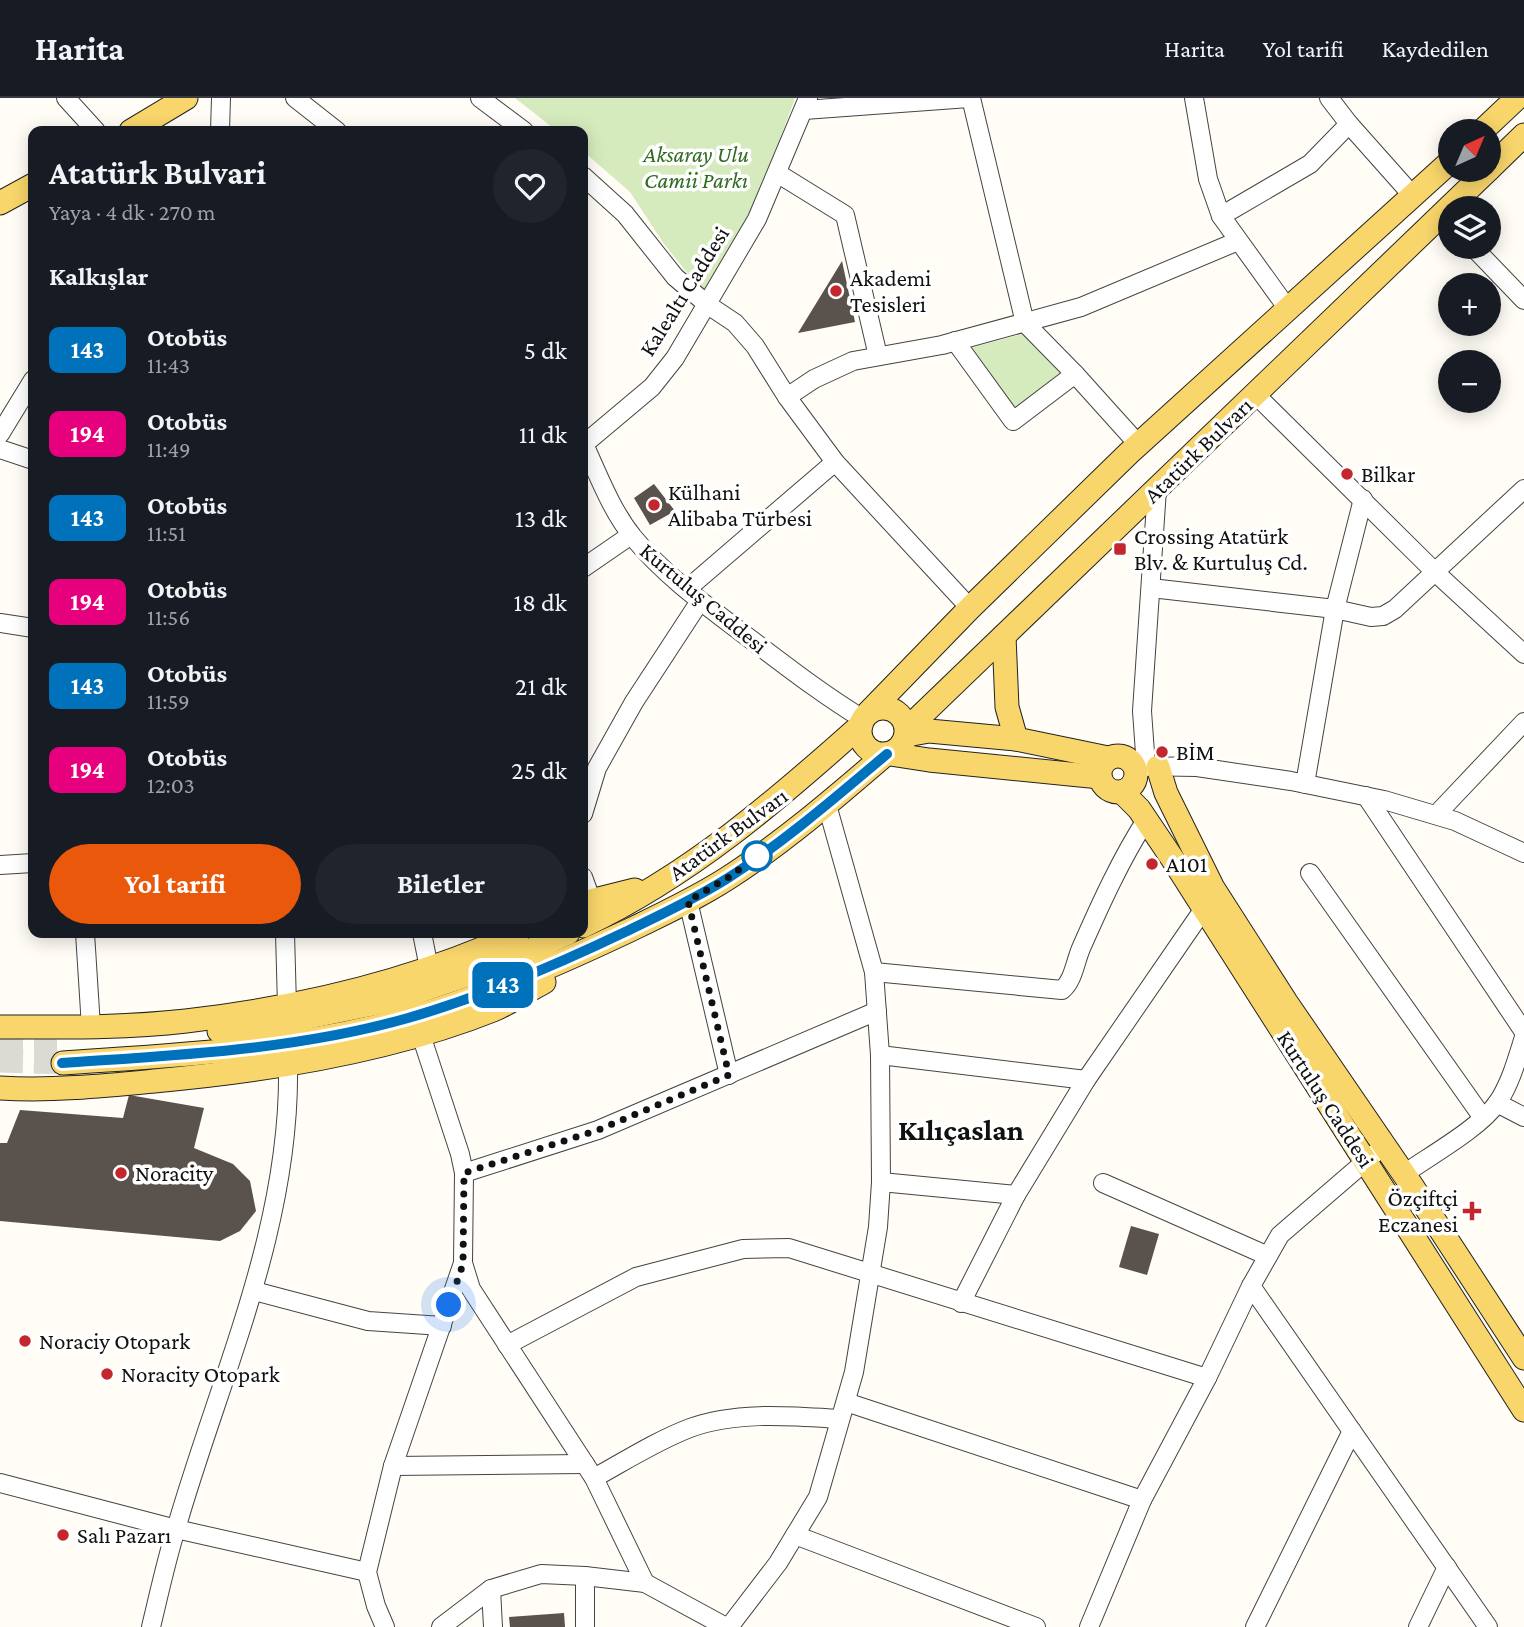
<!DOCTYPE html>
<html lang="tr">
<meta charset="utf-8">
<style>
:root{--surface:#171b24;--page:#20242c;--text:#f1f3f6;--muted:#9ea1a6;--line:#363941;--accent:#ea580c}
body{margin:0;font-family:"Crimson Pro",serif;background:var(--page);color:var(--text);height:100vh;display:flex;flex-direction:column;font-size:26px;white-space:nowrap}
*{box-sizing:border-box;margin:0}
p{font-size:23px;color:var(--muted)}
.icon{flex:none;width:38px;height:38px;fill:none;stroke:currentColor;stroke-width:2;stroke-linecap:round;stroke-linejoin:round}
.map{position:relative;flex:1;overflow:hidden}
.drawer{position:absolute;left:28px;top:28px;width:560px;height:812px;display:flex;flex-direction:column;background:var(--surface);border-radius:14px;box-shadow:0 4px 18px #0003}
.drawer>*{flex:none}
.badge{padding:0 14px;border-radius:10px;font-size:24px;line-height:46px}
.needle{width:46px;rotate:44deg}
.controls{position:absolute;left:1438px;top:21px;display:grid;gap:14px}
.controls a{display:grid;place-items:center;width:63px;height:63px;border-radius:50%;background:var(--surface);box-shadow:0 4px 18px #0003;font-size:35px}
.you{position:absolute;width:35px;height:35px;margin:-18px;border:5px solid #fff;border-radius:50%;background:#1a73e8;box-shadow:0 0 0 10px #1a73e833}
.map>.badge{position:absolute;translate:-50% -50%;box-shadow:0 0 0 4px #fff}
h2{padding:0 21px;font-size:26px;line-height:63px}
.round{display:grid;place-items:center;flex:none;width:74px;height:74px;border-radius:37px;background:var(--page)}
.summary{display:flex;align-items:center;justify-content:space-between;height:119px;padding:0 21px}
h1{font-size:33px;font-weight:700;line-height:52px}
.cta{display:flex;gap:14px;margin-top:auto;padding:14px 21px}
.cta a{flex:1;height:80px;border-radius:42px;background:var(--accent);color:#fff;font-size:28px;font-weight:700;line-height:80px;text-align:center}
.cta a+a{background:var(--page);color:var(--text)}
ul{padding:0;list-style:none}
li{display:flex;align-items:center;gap:21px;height:84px;padding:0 21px}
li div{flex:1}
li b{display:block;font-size:26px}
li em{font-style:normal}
li .badge{min-width:77px;font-weight:700;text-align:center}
header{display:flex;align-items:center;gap:42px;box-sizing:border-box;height:98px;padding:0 35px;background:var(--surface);border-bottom:2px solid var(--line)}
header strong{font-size:33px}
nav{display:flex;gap:38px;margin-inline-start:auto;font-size:24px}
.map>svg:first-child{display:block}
</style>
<header>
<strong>Harita</strong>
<nav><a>Harita</a><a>Yol tarifi</a><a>Kaydedilen</a></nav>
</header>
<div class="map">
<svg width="1524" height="1529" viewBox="0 0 1524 1529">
<rect width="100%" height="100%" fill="#fffdf5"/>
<!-- green -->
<g fill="#d5ebbd">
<polygon points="515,0 795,0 755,110 706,198 664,146 630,94 583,53 583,33 557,33"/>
<polygon points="1023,236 1061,274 1015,310 970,250"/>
</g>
<!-- building -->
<g fill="#5a524d">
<polygon points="842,163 855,224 798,235"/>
<polygon points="654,386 675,413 650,427 634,400"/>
<polygon points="129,997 204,1010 194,1050 233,1066 250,1083 256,1113 240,1133 220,1143 0,1123 0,1045 7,1045 20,1012 123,1020"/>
<polygon points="1131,1128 1159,1136 1147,1177 1119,1169"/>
<polygon points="564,1515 565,1529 510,1529 509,1519"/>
</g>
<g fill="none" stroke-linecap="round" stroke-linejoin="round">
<!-- major-tunnel -->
<g stroke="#dbdad3" stroke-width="23" stroke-dasharray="23 11" stroke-linecap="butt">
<polyline points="0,944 65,944"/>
<polyline points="0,963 63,965"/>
</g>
<!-- minor casing -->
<g stroke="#444" stroke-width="20">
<g id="minor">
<polyline points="66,0 96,33"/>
<polyline points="295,0 337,33"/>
<polyline points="480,0 524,33"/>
<polyline points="971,0 1025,225 1075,276 1138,346"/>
<polyline points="1194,0 1208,81 1221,118 1288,211"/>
<polyline points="1329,0 1349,26 1413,98"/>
<polyline points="804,12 969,0"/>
<polyline points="220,33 221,0"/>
<polyline points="777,75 845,117 878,258"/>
<polyline points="583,78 625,116 675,179 708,207 735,225 755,248 787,299 835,364 970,510"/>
<polyline points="1221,118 1310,66 1349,26"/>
<polyline points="1473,149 1524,202"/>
<polyline points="955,243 1013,323 1075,276"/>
<polyline points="1256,297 1435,474 1524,556"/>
<polyline points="787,299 814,281 853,263 942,247 1081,209 1238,143"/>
<polyline points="0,336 33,282"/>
<path d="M583,344C598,376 611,412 633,439C663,476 703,505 741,534C781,564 820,595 863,621"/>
<polyline points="583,347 652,289 675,260 757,121 808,0"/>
<polyline points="0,351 33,362"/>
<polyline points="583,470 631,437"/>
<polyline points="1151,490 1335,511 1371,519 1383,518 1395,511 1524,391"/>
<polyline points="687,491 835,364"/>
<polyline points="0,525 33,530"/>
<polyline points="1135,668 1197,669 1291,683 1384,702 1455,723 1524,755"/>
<polyline points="1146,669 1142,613 1157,391"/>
<polyline points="1305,686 1335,511 1363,401"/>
<polyline points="1366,698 1524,934"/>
<polyline points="583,716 597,670 634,604 700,503"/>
<polyline points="1436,717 1524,624"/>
<polyline points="0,767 33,765"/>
<polyline points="1310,775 1483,1020"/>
<polyline points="583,779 591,801"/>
<polyline points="688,803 729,977"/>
<polyline points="85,835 91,929"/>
<polyline points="285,835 287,908"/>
<polyline points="422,835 429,870"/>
<path d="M874,874L1062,892C1074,882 1075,863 1082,848C1101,805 1121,761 1146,722"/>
<polyline points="421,937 460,1056 464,1075 463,1165 471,1191 594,1380 645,1485"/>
<polyline points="880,957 1086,982"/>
<polyline points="1497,1005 1524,1019"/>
<polyline points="464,1075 598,1032 877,913"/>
<path d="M1404,1076C1431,1057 1480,1030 1498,1004C1511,984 1517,961 1524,939"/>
<polyline points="881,1084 1016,1097"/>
<polyline points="1103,1085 1268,1158"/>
<polyline points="1251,1188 1488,1529"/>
<polyline points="254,1193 368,1223 442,1228"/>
<polyline points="961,1205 1016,1097 1086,982 1203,812"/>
<polyline points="507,1247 636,1179 743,1151 789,1150 1207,1280"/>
<polyline points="846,1304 1142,1402"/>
<polyline points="393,1368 585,1366"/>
<path d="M594,1380C625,1363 656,1343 690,1330C736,1313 792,1318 840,1321"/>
<polyline points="0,1385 176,1431 367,1474"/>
<polyline points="795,1437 1036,1529"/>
<polyline points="585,1478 585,1529"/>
<polyline points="491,1491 493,1529"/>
<path d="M151,1529C159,1496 166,1463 176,1431C220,1278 291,1130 288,967"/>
<polyline points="385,1529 376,1508 367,1474 393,1368 463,1165"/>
<polyline points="441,1529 491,1491 541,1476 585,1478 645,1485 726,1529"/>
<polyline points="729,1529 778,1465 818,1399 854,1274 878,1129 881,1084 880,957 874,874 827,707"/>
<polyline points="1089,1529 1142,1402 1207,1280 1251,1188 1280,1137 1374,1056"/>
<polyline points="1255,1529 1352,1333"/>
<polyline points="1418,1529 1447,1469"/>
</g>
</g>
<!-- major casing -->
<g stroke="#222" stroke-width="25">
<g id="major">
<polyline points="131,33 186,0"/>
<polyline points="1482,33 1517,0"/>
<polyline points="1489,71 1524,37"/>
<polyline points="0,105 33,87"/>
<polyline points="1004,538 1007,609 1016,641 1108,660"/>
<circle cx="883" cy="633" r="23"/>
<polyline points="869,614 970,510 1129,355 1451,63"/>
<polyline points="907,631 1488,72"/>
<polyline points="907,637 929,633 1016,641"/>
<polyline points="890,656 929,662 1100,679"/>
<circle cx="1118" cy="676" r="18"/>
<polyline points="1158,669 1166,695 1213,790 1286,904 1412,1088 1524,1260"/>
<polyline points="1122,694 1139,711 1172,760 1524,1312"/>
<polyline points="583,805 635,792"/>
<path d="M583,828C689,778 775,704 861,627"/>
<path d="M0,929C62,929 124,930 186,923C299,910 414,883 518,835"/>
<polyline points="219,933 269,927 397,901 507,863 568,835"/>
<path d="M63,965C178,957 296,952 409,920C483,899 560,865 630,832C663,816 697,800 728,780C784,744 836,699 886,656"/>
<path d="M0,990C52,993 102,988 154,983C266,973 388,954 493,912C510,905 527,893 544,884"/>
</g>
</g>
<!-- minor -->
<use href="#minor" stroke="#fff" stroke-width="18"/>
<!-- major -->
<use href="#major" stroke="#f9d66b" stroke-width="23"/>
</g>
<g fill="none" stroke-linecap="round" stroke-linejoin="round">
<!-- line casing -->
<g stroke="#fff" stroke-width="16">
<path id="line" d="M62,965C178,957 296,952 408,920C482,899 556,867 625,834C660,817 695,801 728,780C784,744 836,699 887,656"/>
</g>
<!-- line -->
<use href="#line" stroke="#0072bc" stroke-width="10"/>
<!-- walk -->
<polyline stroke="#111" stroke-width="7" stroke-dasharray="0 12.6" points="449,1207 463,1166 464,1075 598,1032 729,977 688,803 729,779 757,758"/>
</g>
<!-- markers -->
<g fill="#c4262e" stroke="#fff" stroke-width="2.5">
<circle cx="836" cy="193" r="7"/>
<circle cx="1347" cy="376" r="7"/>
<circle cx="654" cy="407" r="7"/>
<rect x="1113" y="444" width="14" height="14" rx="3.5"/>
<circle cx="1162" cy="654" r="7"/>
<circle cx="1152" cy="766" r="7"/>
<circle cx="121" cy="1075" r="7"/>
<path d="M1468.5 1102.5h7v7h7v7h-7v7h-7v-7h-7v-7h7z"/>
<circle cx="25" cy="1243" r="7"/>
<circle cx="107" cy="1276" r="7"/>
<circle cx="63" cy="1437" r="7"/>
</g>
<circle fill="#fff" stroke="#0072bc" stroke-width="3.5" cx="757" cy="758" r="14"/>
<g text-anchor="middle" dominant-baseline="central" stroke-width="7" stroke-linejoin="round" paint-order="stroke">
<!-- park labels -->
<g font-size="23" font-style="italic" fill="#2f6b1f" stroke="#fff">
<text x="696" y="56">Aksaray Ulu<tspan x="696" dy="26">Camii Parkı</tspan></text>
</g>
<!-- poi labels -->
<g font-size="23" fill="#111" stroke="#fff" text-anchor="start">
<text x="850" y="180">Akademi<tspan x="850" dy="26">Tesisleri</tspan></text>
<text x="1361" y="376">Bilkar</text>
<text x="668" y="394">Külhani<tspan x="668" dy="26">Alibaba Türbesi</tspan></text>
<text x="1134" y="438">Crossing Atatürk<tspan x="1134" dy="26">Blv. &amp; Kurtuluş Cd.</tspan></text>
<text x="1176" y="654">BİM</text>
<text x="1166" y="766">A101</text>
<text x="135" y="1075">Noracity</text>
<text x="1458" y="1100" text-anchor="end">Özçiftçi<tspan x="1458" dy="26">Eczanesi</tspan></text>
<text x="39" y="1243">Noraciy Otopark</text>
<text x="121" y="1276">Noracity Otopark</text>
<text x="77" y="1437">Salı Pazarı</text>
</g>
<!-- street labels -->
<g font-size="23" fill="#111" stroke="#fff">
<text transform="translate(684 193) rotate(-58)">Kalealtı Caddesi</text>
<text transform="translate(1198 352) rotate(-44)">Atatürk Bulvarı</text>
<text transform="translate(704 500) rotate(40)">Kurtuluş Caddesi</text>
<text transform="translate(728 736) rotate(-36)">Atatürk Bulvarı</text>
<text transform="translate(1326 1001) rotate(57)">Kurtuluş Caddesi</text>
</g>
<!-- district labels -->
<g font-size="30" font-weight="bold" fill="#111" stroke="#fff">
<text x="961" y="1031">Kılıçaslan</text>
</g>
</g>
</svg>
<div class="controls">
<a><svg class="needle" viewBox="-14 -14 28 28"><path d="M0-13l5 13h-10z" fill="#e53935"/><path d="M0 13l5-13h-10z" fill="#9ea1a6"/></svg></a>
<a><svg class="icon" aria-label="layers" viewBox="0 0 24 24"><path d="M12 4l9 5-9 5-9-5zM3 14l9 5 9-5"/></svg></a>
<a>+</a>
<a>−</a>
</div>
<div class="you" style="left:449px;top:1207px"></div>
<b class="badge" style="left:503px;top:887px;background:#0072bc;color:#fff">143</b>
<section class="drawer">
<div class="summary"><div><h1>Atatürk Bulvari</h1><p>Yaya · 4 dk · 270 m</p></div><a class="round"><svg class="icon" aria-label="heart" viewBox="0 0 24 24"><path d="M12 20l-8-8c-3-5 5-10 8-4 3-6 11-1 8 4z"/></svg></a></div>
<h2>Kalkışlar</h2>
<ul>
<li><span class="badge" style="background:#0072bc;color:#fff">143</span><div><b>Otobüs</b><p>11:43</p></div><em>5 dk</em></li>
<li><span class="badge" style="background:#e6007e;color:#fff">194</span><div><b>Otobüs</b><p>11:49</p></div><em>11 dk</em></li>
<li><span class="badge" style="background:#0072bc;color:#fff">143</span><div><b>Otobüs</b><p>11:51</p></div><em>13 dk</em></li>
<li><span class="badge" style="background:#e6007e;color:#fff">194</span><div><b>Otobüs</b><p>11:56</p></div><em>18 dk</em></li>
<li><span class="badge" style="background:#0072bc;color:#fff">143</span><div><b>Otobüs</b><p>11:59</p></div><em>21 dk</em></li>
<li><span class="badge" style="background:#e6007e;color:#fff">194</span><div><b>Otobüs</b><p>12:03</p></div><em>25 dk</em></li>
</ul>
<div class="cta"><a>Yol tarifi</a><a>Biletler</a></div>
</section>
</div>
